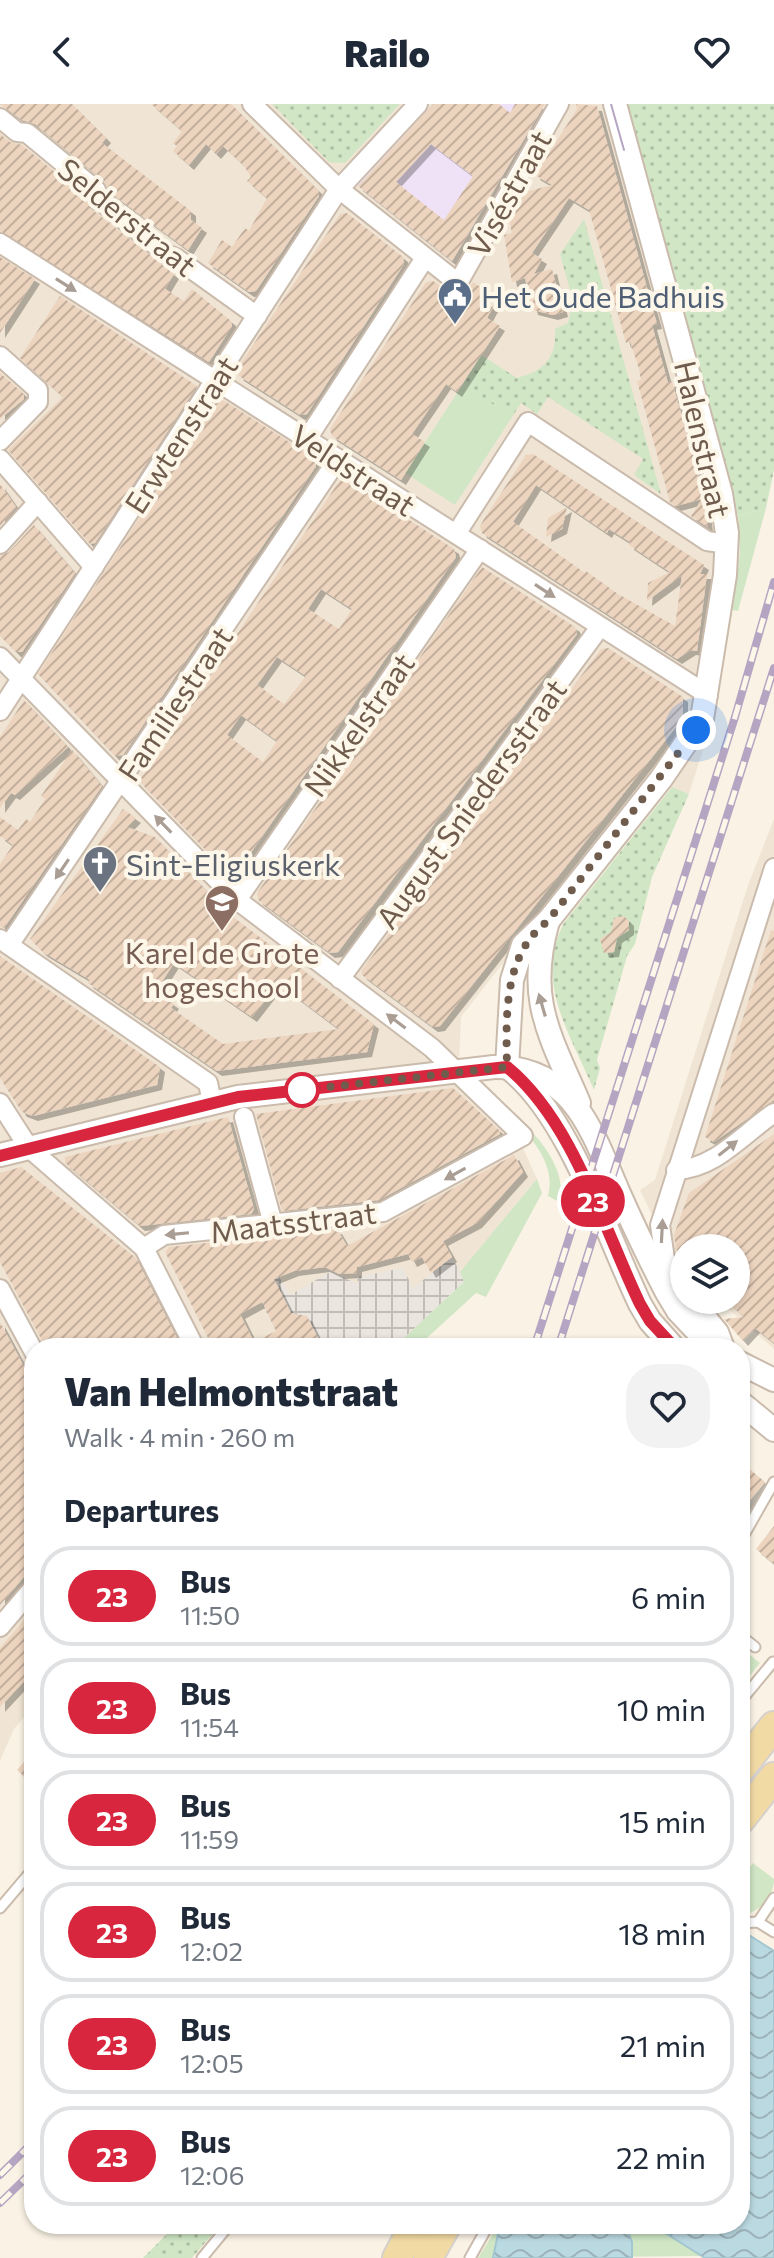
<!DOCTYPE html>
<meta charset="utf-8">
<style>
:root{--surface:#fff;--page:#f2f2f3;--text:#1f2937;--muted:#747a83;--line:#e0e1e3}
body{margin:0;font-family:Commissioner,sans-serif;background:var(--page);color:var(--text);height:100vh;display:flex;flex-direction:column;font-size:30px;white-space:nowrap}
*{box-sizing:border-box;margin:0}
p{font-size:26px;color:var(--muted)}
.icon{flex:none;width:44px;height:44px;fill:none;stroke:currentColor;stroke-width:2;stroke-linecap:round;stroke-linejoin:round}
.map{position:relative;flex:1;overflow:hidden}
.details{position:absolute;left:24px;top:1234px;width:726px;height:896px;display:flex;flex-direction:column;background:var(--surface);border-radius:32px;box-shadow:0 2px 6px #0004}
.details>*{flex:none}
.badge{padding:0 16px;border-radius:26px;font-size:28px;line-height:52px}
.fabs{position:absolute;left:670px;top:1130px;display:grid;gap:16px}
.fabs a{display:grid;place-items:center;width:80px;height:80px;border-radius:50%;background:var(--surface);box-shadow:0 2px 6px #0004;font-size:40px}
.you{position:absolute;width:40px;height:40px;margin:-20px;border:6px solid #fff;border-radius:50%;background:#1a73e8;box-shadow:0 0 0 12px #1a73e833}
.map>.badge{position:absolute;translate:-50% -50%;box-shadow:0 0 0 4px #fff}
h2{padding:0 40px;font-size:30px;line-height:72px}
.round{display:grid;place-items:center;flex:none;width:84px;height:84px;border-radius:32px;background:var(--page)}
.head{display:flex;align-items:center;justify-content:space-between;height:136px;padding:0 40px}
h1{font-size:38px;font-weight:800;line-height:60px}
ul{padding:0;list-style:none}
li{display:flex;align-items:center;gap:24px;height:100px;margin:0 16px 12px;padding:0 24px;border:4px solid var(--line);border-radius:32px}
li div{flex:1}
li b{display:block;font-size:30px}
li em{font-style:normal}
li .badge{min-width:88px;font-weight:700;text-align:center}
header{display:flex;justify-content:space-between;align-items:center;height:104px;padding:0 40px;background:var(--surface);font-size:36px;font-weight:800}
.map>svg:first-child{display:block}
</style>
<header><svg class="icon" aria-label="back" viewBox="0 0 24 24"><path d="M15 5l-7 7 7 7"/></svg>Railo<svg class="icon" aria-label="heart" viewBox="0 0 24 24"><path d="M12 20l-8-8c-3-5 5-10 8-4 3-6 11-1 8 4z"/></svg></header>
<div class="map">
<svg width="774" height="2154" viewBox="0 0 774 2154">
<defs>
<pattern id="industrial-grid" width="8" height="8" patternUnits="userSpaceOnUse" patternTransform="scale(2)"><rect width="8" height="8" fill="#eae5df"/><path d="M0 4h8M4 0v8" fill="none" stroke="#c2bdb7"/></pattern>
<pattern id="park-dots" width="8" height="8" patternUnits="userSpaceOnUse" patternTransform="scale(2)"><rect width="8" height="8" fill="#d0e6c5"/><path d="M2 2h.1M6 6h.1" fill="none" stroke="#adbea2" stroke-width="1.8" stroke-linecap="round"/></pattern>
<pattern id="water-waves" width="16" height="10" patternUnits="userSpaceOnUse" patternTransform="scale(2)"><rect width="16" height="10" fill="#bbd9e1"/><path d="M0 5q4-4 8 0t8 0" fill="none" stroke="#9cb3b9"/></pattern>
<pattern id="building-hatch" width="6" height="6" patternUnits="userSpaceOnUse" patternTransform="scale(2)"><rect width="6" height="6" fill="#ecd4bf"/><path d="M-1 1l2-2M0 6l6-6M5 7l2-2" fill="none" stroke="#c4af9d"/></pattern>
<filter id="shadow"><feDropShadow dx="5" dy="5" stdDeviation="0" flood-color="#0004"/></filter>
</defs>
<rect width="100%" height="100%" fill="#faf3e5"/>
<!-- residential -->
<g fill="#f0e5d4">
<polygon points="0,0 628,0 732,386 740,451 714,611 689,690 648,674 461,913 458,981 522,1042 537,1075 477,1148 465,1177 393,1244 34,1244 34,1601 14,1625 0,1657"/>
<polygon points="774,715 774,1245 718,1196 736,1196 736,1144 684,1144 684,1162 668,1145 640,1086 655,1076 748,781"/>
</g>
<!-- industrial -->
<polygon fill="url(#industrial-grid)" points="452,1153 465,1177 393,1244 285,1244 261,1198 273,1163 290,1191 330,1168 358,1180 357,1173 403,1164 413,1184"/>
<!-- education -->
<polygon fill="#f0e2f6" points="433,0 545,0 452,157 357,81"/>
<!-- grass -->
<g fill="#d0e6c5">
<polygon points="463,280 512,313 455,401 405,369"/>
<polygon points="766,404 738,507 732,506 740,451 738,412"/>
<path d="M525,1021C545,1040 567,1070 559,1098L548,1092C555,1066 539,1043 522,1024Z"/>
<polygon points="537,1075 542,1089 486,1193 476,1189 416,1244 393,1244 464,1178 460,1168"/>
<polygon points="740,1543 760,1559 740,1584"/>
<path d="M753,1759L774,1775C774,1794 758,1809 740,1812V1776Z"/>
<polygon points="499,2120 651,2120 702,2152 478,2154"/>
</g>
<!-- park -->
<g fill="url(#park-dots)">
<polygon points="272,0 400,0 345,59 329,58"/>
<polygon points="628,0 774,0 774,366 766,404 738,412"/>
<path d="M584,115L661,390L634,371L643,355L548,293L537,310L521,299L512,313L463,280L481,251L517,274C544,267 557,254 555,225L568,219L573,197L560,150Z"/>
<path d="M672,683L689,690L652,773L635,840L627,852L597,956L600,964L594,986C571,932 533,876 564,819Z"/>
<polygon points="177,2120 221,2120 192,2154 143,2154"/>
</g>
<!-- water -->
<g fill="url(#water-waves)" stroke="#a3c7d2" stroke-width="2">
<polygon points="749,1831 774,1847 774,2154 705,2154 651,2120 740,2120 740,1846"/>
<polygon points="500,2120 625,2120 632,2138 632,2154 493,2154"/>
</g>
<!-- building -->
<g fill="url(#building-hatch)" fill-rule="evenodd" filter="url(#shadow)">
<polygon points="0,0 72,0 106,34 102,39 191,107 191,116 202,124 188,146 109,88 104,77 35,20 22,16"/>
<polygon points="151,0 231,0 318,86 319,92 256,187 249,188 208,159 222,136 232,143 245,124 249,127 267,94 247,77 251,73 244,62 223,42 216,50 206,40 189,61 173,47 177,42 173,39 182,27"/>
<path d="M433,0H499L510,9L515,0H545L452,157L358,82ZM431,40L473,72L444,116L396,78Z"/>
<polygon points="576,0 597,2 657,220 652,221 668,279 672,277 704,392 708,423 691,412 702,395 676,402 670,398 637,277 641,276 639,265 630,237 626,239 589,106 569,94 532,149 542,155 534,170 552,165 556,181 563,185 559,192 563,208 553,211 533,206 525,174 512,178 504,131 512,129 509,116 525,88 552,81 535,71 577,5"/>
<polygon points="0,30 10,38 22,41 85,93 90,104 174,170 165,185 184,197 192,185 231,217 232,222 209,258 0,127"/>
<polygon points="347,109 403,153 404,160 307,310 300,311 239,272 237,265 340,110"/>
<polygon points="0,153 35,175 0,229"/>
<polygon points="433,177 456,191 465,191 473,178 483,185 480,190 485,194 483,197 493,203 487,214 500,222 457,288 446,280 412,330 425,338 401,376 332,332 330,325 426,178"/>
<polygon points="60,192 197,282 95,439 90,440 8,346 63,293 20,254"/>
<polygon points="0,269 24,290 24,295 0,315"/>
<polygon points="218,293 316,355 316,362 123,651 115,652 38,570"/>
<path d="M533,350L704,461L700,470H707L697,547L691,546L677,555L482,429L480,422L484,415L526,351ZM536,381L607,429L609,425L630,438L629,441L670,468L648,479L647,497L682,471L675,522L618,490L586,467L585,469L513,418Z"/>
<path d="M346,375L454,445L456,453L236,770H229L141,679V674L340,376ZM321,485L352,505L339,525L308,505ZM277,553L306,572L284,600L257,581ZM241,611L277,637L263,658L227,631Z"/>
<polygon points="0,380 16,403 0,422"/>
<polygon points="567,403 562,425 546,433 548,414"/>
<polygon points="34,421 75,469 22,548 16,548 0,532 0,452 9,448"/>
<polygon points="482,463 575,523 577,530 338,848 330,849 258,796 257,789"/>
<polygon points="608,544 683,593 683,614 440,922 433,923 362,871 361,867 601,545"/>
<polygon points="24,596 68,643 15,691 11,689 0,704 0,633"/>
<polygon points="72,646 102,682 4,824 0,823 0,760 13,741 0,732 0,713 18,726 26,715 30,718 45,695 41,692"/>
<path d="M123,705L136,714L127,723L155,733L228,809L374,920L367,948L217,967L88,879L90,876L43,848L30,835ZM174,859L252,913L273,886L282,893L287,886L339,925L223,940L171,904L174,900L156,887Z"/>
<polygon points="624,812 629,817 629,826 617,834 614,848 604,849 600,835 611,828 614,814"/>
<polygon points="771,826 774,827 774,996 714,1038 705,1033"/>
<polygon points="0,852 160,963 157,981 33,1012 22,1008 0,974"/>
<polygon points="453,984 500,1027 500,1030 379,1096 282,1107 256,1010"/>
<polygon points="228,1013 254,1105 251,1110 140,1122 65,1059 65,1053"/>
<polygon points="774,1030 774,1239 755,1224 743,1237 724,1215 744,1213 725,1196 736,1196 736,1144 684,1144 684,1154 676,1145 674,1131 689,1089"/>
<path d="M514,1051L523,1068L477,1119L443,1137L452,1153L431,1169L422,1153L412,1158L408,1150L357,1163V1169L339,1170L325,1163L294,1167L274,1175L291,1209L307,1212L323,1244H213L165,1148L169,1143L337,1125L347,1142ZM262,1198L276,1227L254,1238L240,1210Z"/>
<polygon points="21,1063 136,1154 182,1244 46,1244 0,1158 0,1069"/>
<polygon points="0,1218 34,1281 34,1461 0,1501"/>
<polygon points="740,1357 765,1378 740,1408"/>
<polygon points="774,1422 774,1460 756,1445"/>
<polygon points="34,1504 34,1579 28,1573 0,1603 0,1544"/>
<polygon points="34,1646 34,1681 17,1666"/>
</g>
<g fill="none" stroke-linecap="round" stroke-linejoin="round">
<!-- service casing -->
<g stroke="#cabbac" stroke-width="13">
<g id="service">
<polyline points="740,1438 774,1378"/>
<polyline points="740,1531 755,1543"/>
<polyline points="740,1598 773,1558"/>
<polyline points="0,1804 34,1764"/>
<polyline points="758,1818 774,1794"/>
<polyline points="740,1819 758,1818 774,1828"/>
<polyline points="202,2154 230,2120"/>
<polyline points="470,2154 489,2120"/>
</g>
</g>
<!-- minor casing -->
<g stroke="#cabbac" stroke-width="22">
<g id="minor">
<polyline points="252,0 339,85 458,179 559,0"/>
<polyline points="0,14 17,28 27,29 96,86 98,95 168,151 176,154 257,212"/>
<polyline points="0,139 708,591"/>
<polyline points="0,252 38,286 38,298 0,337"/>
<polyline points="307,335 425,154"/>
<polyline points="0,355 94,463"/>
<polyline points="456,430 528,318 707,437 727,440"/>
<polyline points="0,440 38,398"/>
<polyline points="0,553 237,796 432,944 523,1032 383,1108 164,1131 144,1144"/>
<polyline points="0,607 339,85 418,0"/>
<polyline points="237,796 480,445"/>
<polyline points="0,835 208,979 212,999"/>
<polyline points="9,841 338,355"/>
<polyline points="340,875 600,523"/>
<polyline points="0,999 29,1044 144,1144 195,1244"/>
<polyline points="244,1013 273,1120"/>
<path d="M676,1066C715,1065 743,1030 774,1009"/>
<polyline points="684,1184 665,1155 660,1121 774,764"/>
<polyline points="0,1185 34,1248"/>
<polyline points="693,1196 719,1228 725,1244"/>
<polyline points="0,1523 34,1483"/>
</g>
</g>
<!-- tertiary casing -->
<g stroke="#cabbac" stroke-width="26">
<g id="tertiary">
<path d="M548,817C526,895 549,929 579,999"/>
<polyline points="507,963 512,876 523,841 548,817 661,675 702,615 725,471 727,429 721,390 615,0"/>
<path d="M511,966C570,1014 606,1129 640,1200L650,1217L674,1244"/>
<path d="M0,1051L238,993L494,963C572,962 592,1027 618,1087C633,1121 649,1154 666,1187L678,1207L713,1244"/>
<polyline points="740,1259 774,1276"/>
<polyline points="740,1298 774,1326"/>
</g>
</g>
<!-- primary casing -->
<g stroke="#d7d1cd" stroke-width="32">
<g id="primary">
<polyline points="740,1665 774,1622"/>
<polyline points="740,1716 774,1673"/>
<polyline points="397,2154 415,2120"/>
<polyline points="428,2154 447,2120"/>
</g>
</g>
<!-- service -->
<use href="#service" stroke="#fff" stroke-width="9"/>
<!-- minor -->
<use href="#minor" stroke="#fff" stroke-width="18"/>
<!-- tertiary -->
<use href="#tertiary" stroke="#fff" stroke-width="22"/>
<!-- primary -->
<use href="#primary" stroke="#f2daa4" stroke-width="28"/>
<!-- tram -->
<polyline stroke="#b6a5c2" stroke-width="2" points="611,0 624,46"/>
<!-- rail casing -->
<g stroke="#b6a5c2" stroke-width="8">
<g id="rail">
<polyline points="534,1244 735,613 774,478"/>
<polyline points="558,1244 774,564"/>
<polyline points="0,2071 34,2037"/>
<polyline points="0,2099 34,2066"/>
</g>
</g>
<!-- rail -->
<use href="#rail" stroke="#fdf7ea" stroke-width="5" stroke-dasharray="15" stroke-linecap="butt"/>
</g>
<!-- one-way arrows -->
<defs><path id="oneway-solid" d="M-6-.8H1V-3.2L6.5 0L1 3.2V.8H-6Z" transform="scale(2)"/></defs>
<g fill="#a99d94">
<use href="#oneway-solid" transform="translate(66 181) rotate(32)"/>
<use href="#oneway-solid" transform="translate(545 487) rotate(33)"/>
<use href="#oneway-solid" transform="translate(163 720) rotate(-134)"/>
<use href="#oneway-solid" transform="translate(62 765) rotate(124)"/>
<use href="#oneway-solid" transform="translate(542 901) rotate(-106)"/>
<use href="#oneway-solid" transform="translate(396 917) rotate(-143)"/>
<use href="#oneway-solid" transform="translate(728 1044) rotate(-38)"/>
<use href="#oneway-solid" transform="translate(455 1070) rotate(151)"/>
<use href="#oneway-solid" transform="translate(662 1127) rotate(-87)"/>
<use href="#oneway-solid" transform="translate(177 1130) rotate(174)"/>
</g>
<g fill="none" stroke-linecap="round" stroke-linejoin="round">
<!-- line casing -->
<g stroke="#fff" stroke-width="18">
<path id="line" d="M0,1052L238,993L507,963C573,1017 603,1123 640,1200L650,1217L675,1244"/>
</g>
<!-- line -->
<use href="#line" stroke="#d7263d" stroke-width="12"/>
<!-- walk -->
<path stroke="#705c4d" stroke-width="8" stroke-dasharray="0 14.4" d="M302,986L507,963C506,912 503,850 548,817L696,626"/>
</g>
<!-- icons -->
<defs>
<g id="civic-pin" transform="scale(1.8)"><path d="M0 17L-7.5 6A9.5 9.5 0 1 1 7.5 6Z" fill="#5c6f8a" stroke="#fdf7ea"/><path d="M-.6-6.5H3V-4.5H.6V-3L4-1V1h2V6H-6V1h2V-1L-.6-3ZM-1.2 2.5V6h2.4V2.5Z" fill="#fff"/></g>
<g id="church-pin" transform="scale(1.8)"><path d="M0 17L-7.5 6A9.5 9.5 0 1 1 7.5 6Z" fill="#6b7280" stroke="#fdf7ea"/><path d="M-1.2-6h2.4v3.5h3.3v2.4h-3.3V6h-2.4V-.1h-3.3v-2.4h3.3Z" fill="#fff"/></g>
<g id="university-pin" transform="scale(1.8)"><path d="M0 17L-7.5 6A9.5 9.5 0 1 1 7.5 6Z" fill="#8d6e63" stroke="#fdf7ea"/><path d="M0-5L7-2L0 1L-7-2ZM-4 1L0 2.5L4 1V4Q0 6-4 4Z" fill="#fff"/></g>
</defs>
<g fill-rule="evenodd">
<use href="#civic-pin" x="455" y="191"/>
<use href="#church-pin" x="100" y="759"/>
<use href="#university-pin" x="222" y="798"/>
</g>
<!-- markers -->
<circle fill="#fff" stroke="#d7263d" stroke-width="4" cx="302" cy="986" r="16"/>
<g text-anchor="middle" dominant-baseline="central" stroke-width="8" stroke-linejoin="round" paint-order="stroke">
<!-- street labels -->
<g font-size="30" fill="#705c4d" stroke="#fdf7ea">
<text transform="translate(508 89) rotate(-61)">Viséstraat</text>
<text transform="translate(128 112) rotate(39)">Selderstraat</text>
<text transform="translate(180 330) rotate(-57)">Erwtenstraat</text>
<text transform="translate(704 335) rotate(77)">Halenstraat</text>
<text transform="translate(354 365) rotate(33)">Veldstraat</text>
<text transform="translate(174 599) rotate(-56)">Familiestraat</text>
<text transform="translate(358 620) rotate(-55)">Nikkelstraat</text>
<text transform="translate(470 699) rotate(-54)">August Sniedersstraat</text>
<text transform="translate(293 1117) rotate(-7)">Maatsstraat</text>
</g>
<!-- service labels -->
<g font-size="30" fill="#4e5e75" stroke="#fdf7ea" text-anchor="start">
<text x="481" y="191">Het Oude Badhuis</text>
</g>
<!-- worship labels -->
<g font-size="30" fill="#5b616d" stroke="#fdf7ea" text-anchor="start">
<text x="126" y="759">Sint-Eligiuskerk</text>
</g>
<!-- education labels -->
<g font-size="30" fill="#785e54" stroke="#fdf7ea">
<text x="222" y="847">Karel de Grote<tspan x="222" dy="34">hogeschool</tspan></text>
</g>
</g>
</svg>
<div class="fabs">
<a><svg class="icon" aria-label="layers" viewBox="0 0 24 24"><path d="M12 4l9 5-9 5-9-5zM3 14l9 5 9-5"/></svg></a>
</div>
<div class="you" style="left:696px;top:626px"></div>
<b class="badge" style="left:593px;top:1097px;background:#d7263d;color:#fff">23</b>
<section class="details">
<div class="head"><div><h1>Van Helmontstraat</h1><p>Walk · 4 min · 260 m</p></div><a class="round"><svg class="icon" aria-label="heart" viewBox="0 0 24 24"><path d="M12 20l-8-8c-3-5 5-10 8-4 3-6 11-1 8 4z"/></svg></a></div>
<h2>Departures</h2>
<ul>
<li><span class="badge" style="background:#d7263d;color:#fff">23</span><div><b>Bus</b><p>11:50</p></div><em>6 min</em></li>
<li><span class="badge" style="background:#d7263d;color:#fff">23</span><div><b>Bus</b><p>11:54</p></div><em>10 min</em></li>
<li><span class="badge" style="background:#d7263d;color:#fff">23</span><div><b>Bus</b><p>11:59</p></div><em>15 min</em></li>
<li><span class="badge" style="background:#d7263d;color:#fff">23</span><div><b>Bus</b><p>12:02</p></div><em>18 min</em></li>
<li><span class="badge" style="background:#d7263d;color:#fff">23</span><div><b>Bus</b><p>12:05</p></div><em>21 min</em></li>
<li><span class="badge" style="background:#d7263d;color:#fff">23</span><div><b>Bus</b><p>12:06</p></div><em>22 min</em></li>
</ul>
</section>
</div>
